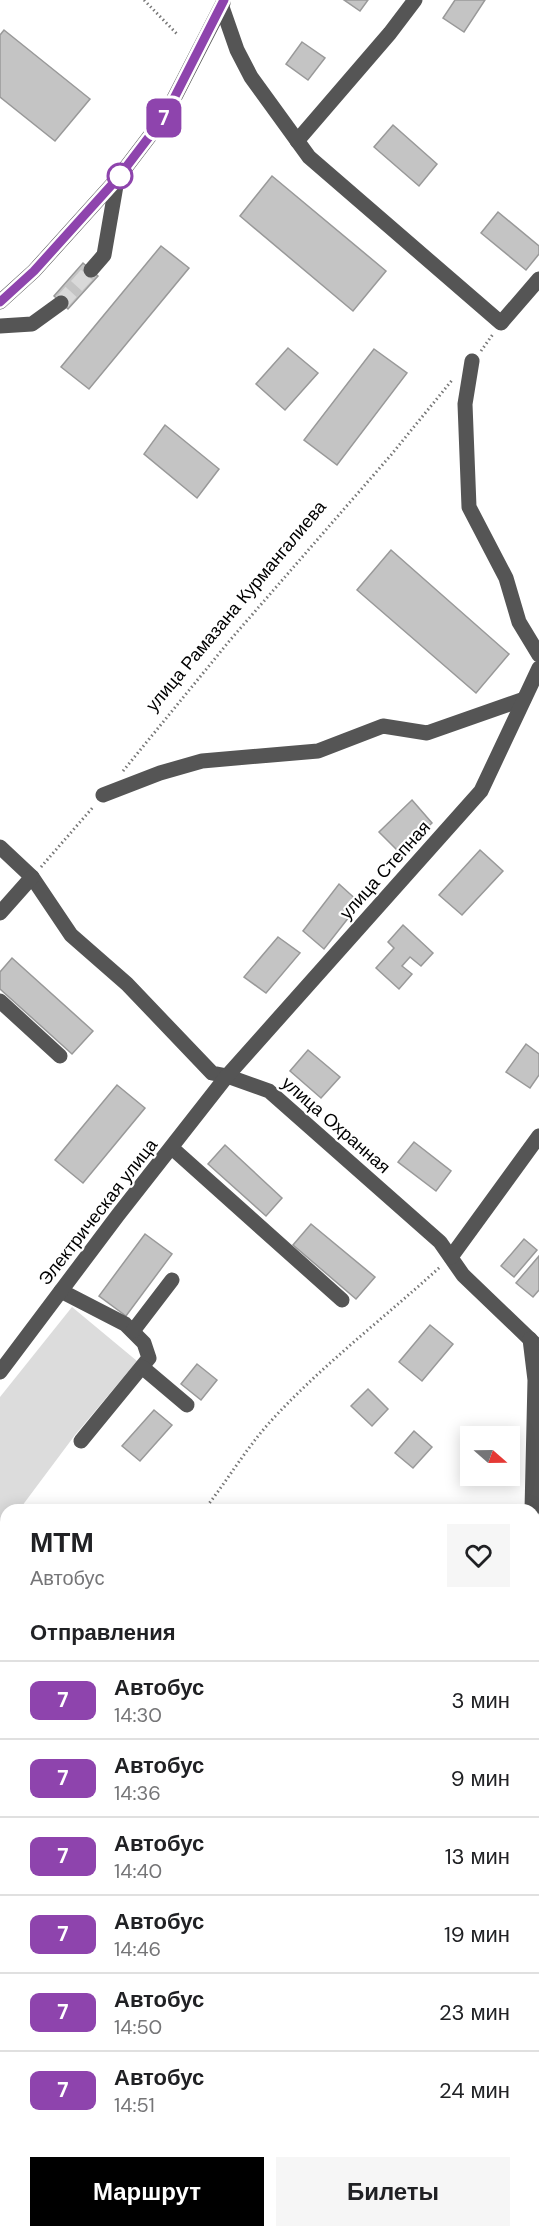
<!DOCTYPE html>
<html lang="ru">
<meta charset="utf-8">
<style>
:root{--surface:#fff;--page:#f6f6f6;--text:#202124;--muted:#757577;--line:#e0e0e0;--accent:#000}
body{margin:0;font-family:"DM Sans",sans-serif;background:var(--page);color:var(--text);height:100vh;display:flex;flex-direction:column;font-size:22px;white-space:nowrap}
*{box-sizing:border-box;margin:0}
p{font-size:20px;color:var(--muted)}
.icon{flex:none;width:33px;height:33px;fill:none;stroke:currentColor;stroke-width:2;stroke-linecap:round;stroke-linejoin:round}
.map{position:relative;flex:1;overflow:hidden}
.details{position:absolute;left:0px;top:1504px;width:540px;height:734px;display:flex;flex-direction:column;background:var(--surface);border-radius:18px 18px 0 0;box-shadow:0 3px 15px #0003}
.details>*{flex:none}
.badge{padding:0 12px;border-radius:9px;font-size:21px;line-height:39px}
.needle{width:39px;rotate:110deg}
.fabs{position:absolute;left:460px;top:1426px;display:grid;gap:12px}
.fabs a{display:grid;place-items:center;width:60px;height:60px;border-radius:0px;background:var(--surface);box-shadow:0 3px 15px #0003;font-size:30px}
.map>.badge{position:absolute;translate:-50% -50%;box-shadow:0 0 0 3px #fff}
h2{padding:0 30px;font-size:22px;line-height:54px}
.round{display:grid;place-items:center;flex:none;width:63px;height:63px;border-radius:0px;background:var(--page)}
.headline{display:flex;align-items:center;justify-content:space-between;height:102px;padding:0 30px}
h1{font-size:28px;font-weight:700;line-height:45px}
.primary-button{display:flex;gap:12px;margin-top:auto;padding:12px 30px}
.primary-button a{flex:1;height:69px;border-radius:0px;background:var(--accent);color:#fff;font-size:24px;font-weight:700;line-height:69px;text-align:center}
.primary-button a+a{background:var(--page);color:var(--text)}
ul{padding:0;list-style:none}
li{display:flex;align-items:center;gap:18px;height:78px;padding:0 30px;border-top:2px solid var(--line)}
li div{flex:1}
li b{display:block;font-size:22px}
li em{font-style:normal}
li .badge{min-width:66px;font-weight:700;text-align:center}
.map>svg:first-child{display:block}
</style>
<div class="map">
<svg width="539" height="2237" viewBox="0 0 539 2237">
<rect width="100%" height="100%" fill="#fff"/>
<!-- green -->
<g fill="#dcdcdc">
<polygon points="72,1307 137,1361 75,1435 19,1510 6,1510 6,1539 1,1551 6,1559 6,1662 0,1657 0,1397"/>
<polygon points="534,1906 539,1915 539,2078 534,2072"/>
<polygon points="539,2097 539,2237 400,2237 407,2232 534,2232 534,2103"/>
</g>
<!-- building -->
<g fill="#c4c4c4" stroke="#999" stroke-width="1.5">
<polygon points="344,0 368,0 360,11"/>
<polygon points="455,0 485,0 464,32 443,18"/>
<polygon points="4,30 90,99 55,141 0,97 0,35"/>
<polygon points="302,42 325,58 308,80 286,64"/>
<polygon points="393,125 437,164 419,186 374,147"/>
<polygon points="272,176 386,271 353,311 240,216"/>
<polygon points="498,212 539,246 539,254 526,270 481,233"/>
<polygon points="161,246 189,268 89,389 61,367"/>
<polygon points="83,263 98,276 68,309 54,296"/>
<polygon points="288,348 318,373 285,410 256,384"/>
<polygon points="374,349 407,373 337,465 304,440"/>
<polygon points="165,425 219,469 197,498 144,454"/>
<polygon points="391,550 509,654 476,693 357,590"/>
<polygon points="412,800 432,823 400,853 379,832"/>
<polygon points="480,850 503,871 462,915 439,895"/>
<polygon points="339,884 360,903 324,949 303,931"/>
<polygon points="403,925 433,953 421,966 410,957 402,966 412,974 399,989 376,968 394,948 388,942"/>
<polygon points="278,937 300,953 266,993 244,977"/>
<polygon points="12,958 93,1031 72,1054 0,989 0,972"/>
<polygon points="526,1044 539,1054 539,1075 530,1088 506,1072"/>
<polygon points="308,1050 340,1077 321,1098 290,1071"/>
<polygon points="117,1085 145,1108 83,1183 55,1160"/>
<polygon points="414,1142 451,1171 436,1191 398,1162"/>
<polygon points="225,1145 282,1198 266,1216 208,1164"/>
<polygon points="311,1224 375,1277 356,1299 293,1245"/>
<polygon points="145,1234 172,1254 126,1316 99,1296"/>
<polygon points="524,1239 537,1250 514,1277 501,1266"/>
<polygon points="539,1256 539,1290 533,1297 516,1283"/>
<polygon points="430,1325 453,1344 422,1381 399,1362"/>
<polygon points="197,1364 217,1380 201,1400 181,1384"/>
<polygon points="368,1389 388,1409 372,1426 351,1406"/>
<polygon points="154,1410 172,1425 140,1461 122,1446"/>
<polygon points="414,1431 432,1447 413,1468 395,1453"/>
<polygon points="0,1661 6,1666 6,1689 0,1684"/>
<polygon points="0,1837 6,1842 6,1934 0,1929"/>
<polygon points="226,2232 273,2232 268,2237 221,2237"/>
<polygon points="352,2232 371,2232 366,2237 357,2237"/>
</g>
<g fill="none" stroke-linecap="round" stroke-linejoin="round">
<!-- minor-tunnel -->
<polyline stroke="#d9d9d9" stroke-width="15" stroke-dasharray="15 8" stroke-linecap="butt" points="61,303 91,270"/>
<!-- path -->
<g stroke="#777" stroke-width="3" stroke-dasharray="1.5 3" stroke-linecap="butt">
<polyline points="144,0 178,35"/>
<polyline points="481,351 493,334"/>
<polyline points="123,771 231,639 391,455 453,379"/>
<polyline points="41,867 94,806"/>
<path d="M204,1510C227,1481 245,1450 270,1422C322,1365 383,1319 440,1267"/>
</g>
<!-- minor -->
<g stroke="#555" stroke-width="15">
<polyline points="222,7 237,50 251,77 309,157 501,323 539,279"/>
<polyline points="297,141 390,33 415,0"/>
<polyline points="91,270 104,255 117,180"/>
<polyline points="0,302 34,271 117,179 165,116 223,3"/>
<polyline points="0,326 32,324 61,303"/>
<polyline points="472,361 465,404 469,507 506,578 519,622 539,655"/>
<polyline points="103,795 160,773 202,761 318,751 383,726 427,733 524,699"/>
<polyline points="0,847 32,877 71,935 127,984 212,1073 227,1076 269,1091 440,1242 463,1275 539,1348"/>
<polyline points="0,913 32,877"/>
<polyline points="0,1001 60,1056"/>
<polyline points="172,1148 342,1300"/>
<polyline points="451,1257 539,1136"/>
<polyline points="61,1291 125,1324 144,1343 149,1358 81,1441"/>
<polyline points="133,1331 172,1280"/>
<polyline points="530,1339 535,1380 532,1510"/>
<polyline points="142,1367 187,1405"/>
<polyline points="0,1372 118,1215 227,1076 481,791 539,668"/>
<polyline points="534,1546 539,1615"/>
<polyline points="534,1734 539,1721"/>
<polyline points="534,1871 539,1878"/>
<polyline points="0,1965 6,1970"/>
<polyline points="534,2021 539,2021"/>
<polyline points="534,2033 539,2037"/>
<polyline points="154,2237 157,2232"/>
</g>
</g>
<g fill="none" stroke-linecap="round" stroke-linejoin="round">
<!-- line casing -->
<g stroke="#fff" stroke-width="14">
<polyline id="line" points="0,302 34,271 117,179 165,116 224,0"/>
</g>
<!-- line -->
<use href="#line" stroke="#8e44ad" stroke-width="9"/>
</g>
<!-- markers -->
<circle fill="#fff" stroke="#8e44ad" stroke-width="3" cx="120" cy="176" r="12"/>
<g text-anchor="middle" dominant-baseline="central" stroke-width="4.5" stroke-linejoin="round" paint-order="stroke">
<!-- street labels -->
<g font-size="18" fill="#000" stroke="#fff">
<text transform="translate(236 606) rotate(-50)">улица Рамазана Курмангалиева</text>
<text transform="translate(385 870) rotate(-48)">улица Степная</text>
<text transform="translate(336 1125) rotate(41)">улица Охранная</text>
<text transform="translate(98 1212) rotate(-52)">Электрическая улица</text>
</g>
</g>
</svg>
<div class="fabs">
<a><svg class="needle" viewBox="-14 -14 28 28"><path d="M0-13l5 13h-10z" fill="#e53935"/><path d="M0 13l5-13h-10z" fill="#757577"/></svg></a>
</div>
<b class="badge" style="left:164px;top:118px;background:#8e44ad;color:#fff">7</b>
<section class="details">
<div class="headline"><div><h1>МТМ</h1><p>Автобус</p></div><a class="round"><svg class="icon" aria-label="heart" viewBox="0 0 24 24"><path d="M12 20l-8-8c-3-5 5-10 8-4 3-6 11-1 8 4z"/></svg></a></div>
<h2>Отправления</h2>
<ul>
<li><span class="badge" style="background:#8e44ad;color:#fff">7</span><div><b>Автобус</b><p>14:30</p></div><em>3 мин</em></li>
<li><span class="badge" style="background:#8e44ad;color:#fff">7</span><div><b>Автобус</b><p>14:36</p></div><em>9 мин</em></li>
<li><span class="badge" style="background:#8e44ad;color:#fff">7</span><div><b>Автобус</b><p>14:40</p></div><em>13 мин</em></li>
<li><span class="badge" style="background:#8e44ad;color:#fff">7</span><div><b>Автобус</b><p>14:46</p></div><em>19 мин</em></li>
<li><span class="badge" style="background:#8e44ad;color:#fff">7</span><div><b>Автобус</b><p>14:50</p></div><em>23 мин</em></li>
<li><span class="badge" style="background:#8e44ad;color:#fff">7</span><div><b>Автобус</b><p>14:51</p></div><em>24 мин</em></li>
</ul>
<div class="primary-button"><a>Маршрут</a><a>Билеты</a></div>
</section>
</div>
